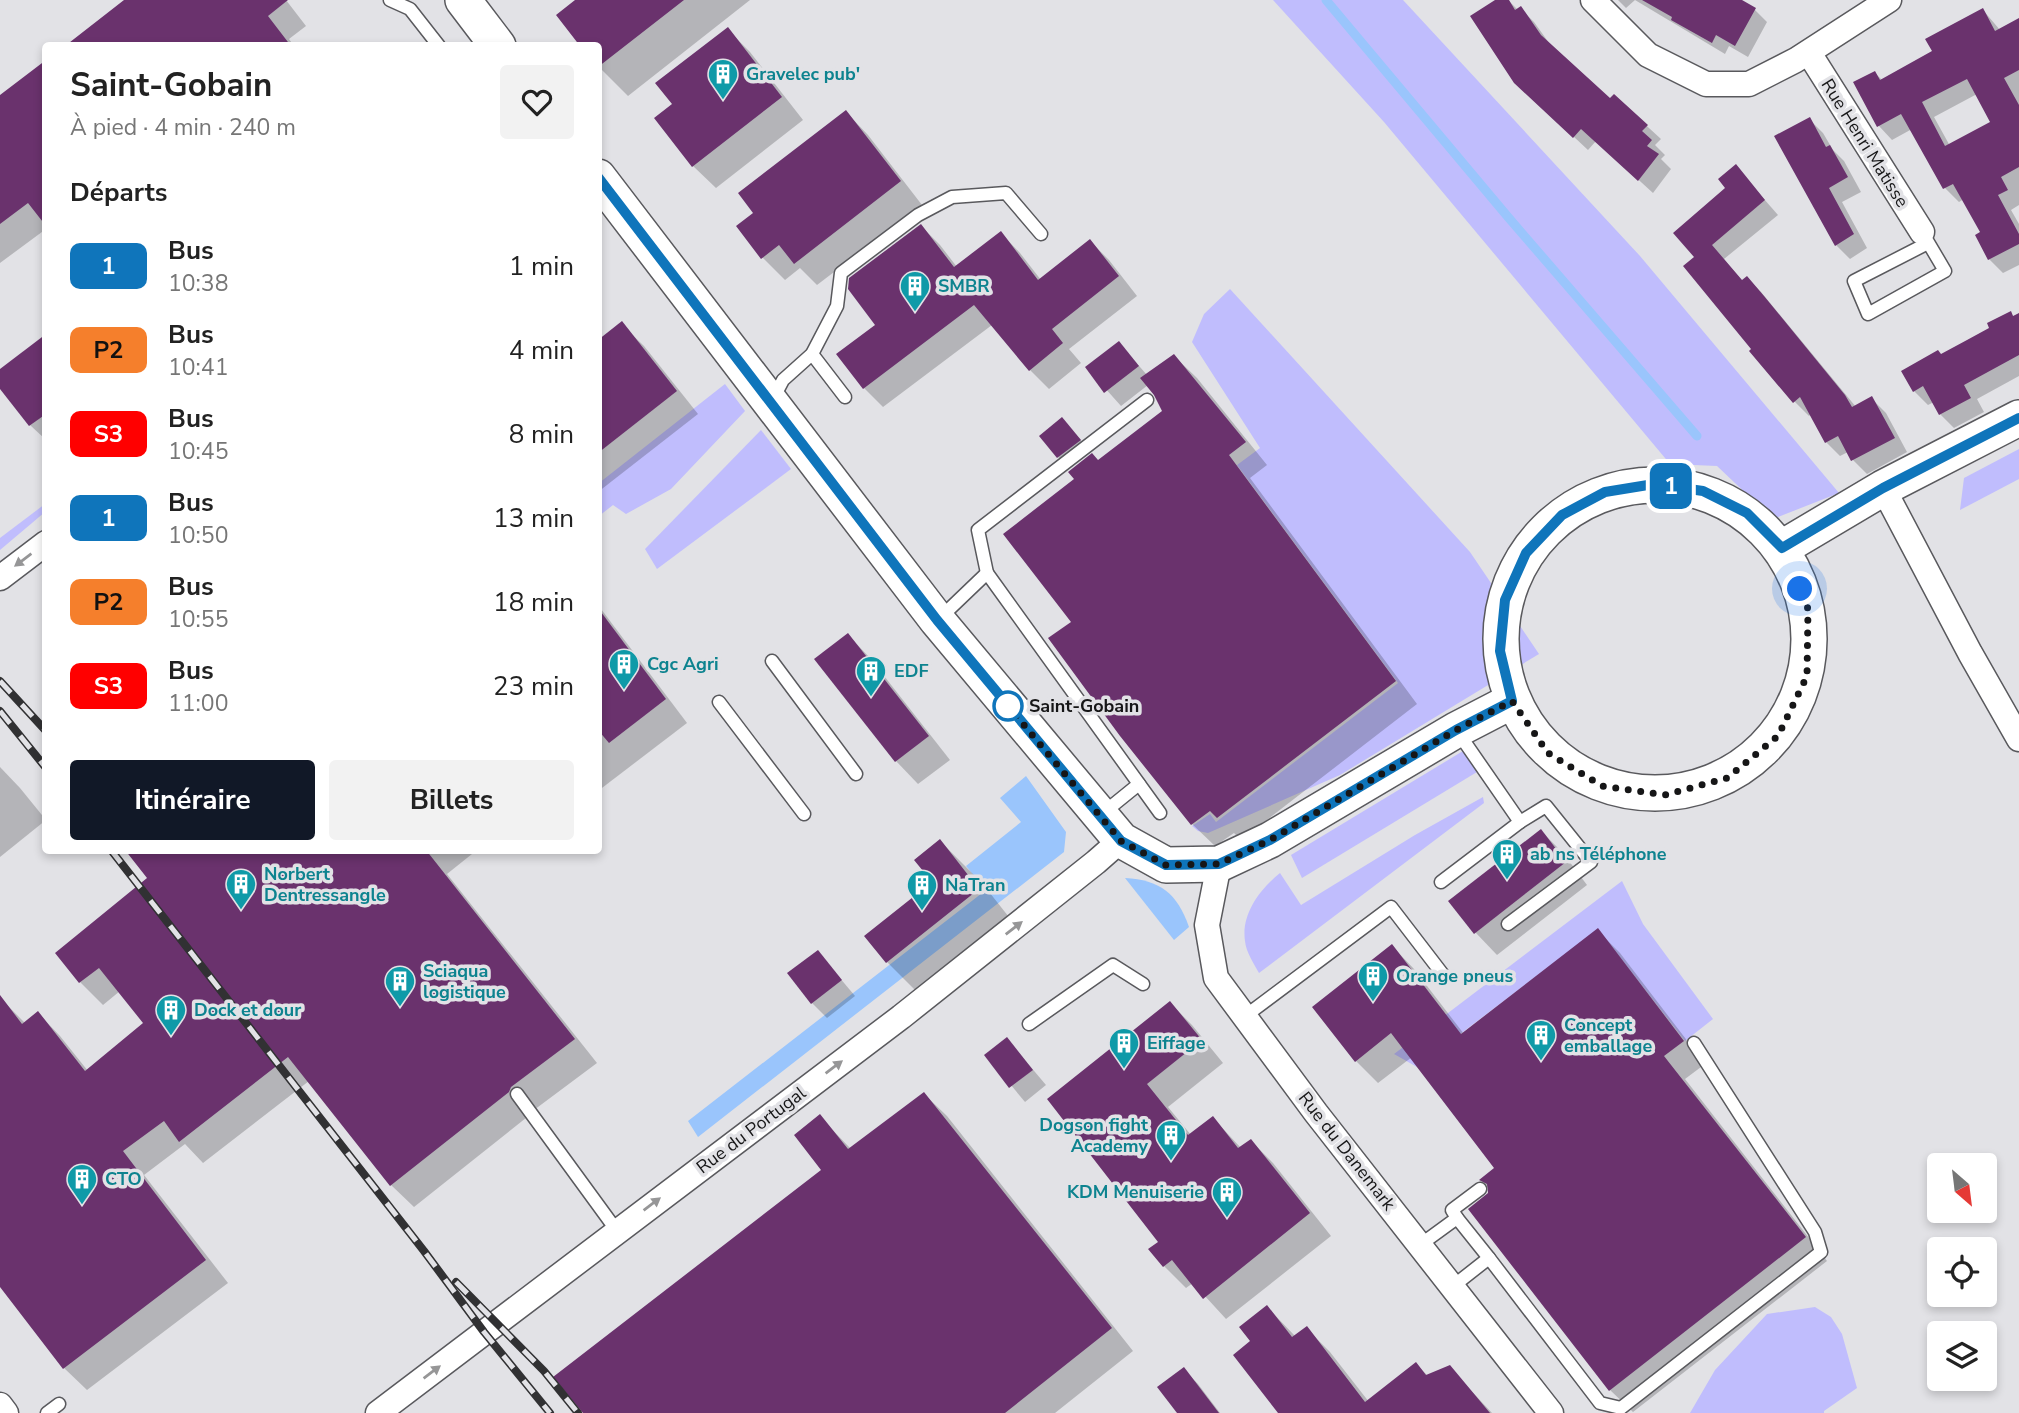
<!DOCTYPE html>
<html lang="fr">
<meta charset="utf-8">
<style>
:root{--surface:#fff;--page:#f2f2f2;--text:#222;--muted:#767676;--accent:#111827}
body{margin:0;font-family:"Nunito Sans",sans-serif;background:var(--page);color:var(--text);height:100vh;display:flex;flex-direction:column;font-size:26px;white-space:nowrap}
*{box-sizing:border-box;margin:0}
p{font-size:23px;color:var(--muted)}
.icon{flex:none;width:38px;height:38px;fill:none;stroke:currentColor;stroke-width:2;stroke-linecap:round;stroke-linejoin:round}
.map{position:relative;flex:1;overflow:hidden}
.panel{position:absolute;left:42px;top:42px;width:560px;height:812px;display:flex;flex-direction:column;background:var(--surface);border-radius:7px;box-shadow:0 4px 10px #0003}
.panel>*{flex:none}
.badge{padding:0 14px;border-radius:10px;font-size:24px;line-height:46px}
.needle{width:46px;rotate:152deg}
.fabs{position:absolute;left:1927px;top:1153px;display:grid;gap:14px}
.fabs a{display:grid;place-items:center;width:70px;height:70px;border-radius:7px;background:var(--surface);box-shadow:0 4px 10px #0003;font-size:35px}
.you{position:absolute;width:35px;height:35px;margin:-18px;border:5px solid #fff;border-radius:50%;background:#1a73e8;box-shadow:0 0 0 10px #1a73e833}
.map>.badge{position:absolute;translate:-50% -50%;box-shadow:0 0 0 4px #fff}
h2{padding:0 28px;font-size:26px;line-height:63px}
.round{display:grid;place-items:center;flex:none;width:74px;height:74px;border-radius:7px;background:var(--page)}
.head{display:flex;align-items:center;justify-content:space-between;height:119px;padding:0 28px}
h1{font-size:33px;font-weight:700;line-height:52px}
.cta{display:flex;gap:14px;margin-top:auto;padding:14px 28px}
.cta a{flex:1;height:80px;border-radius:7px;background:var(--accent);color:#fff;font-size:28px;font-weight:700;line-height:80px;text-align:center}
.cta a+a{background:var(--page);color:var(--text)}
ul{padding:0;list-style:none}
li{display:flex;align-items:center;gap:21px;height:84px;padding:0 28px}
li div{flex:1}
li b{display:block;font-size:26px}
li em{font-style:normal}
li .badge{min-width:77px;font-weight:700;text-align:center}
.map>svg:first-child{display:block}
</style>
<div class="map">
<svg width="2019" height="1413" viewBox="0 0 2019 1413">
<rect width="100%" height="100%" fill="#e2e2e6"/>
<!-- green -->
<g fill="#c0bdfd">
<polygon points="1273,0 1403,0 1640,256 1839,493 1773,519 1717,466 1670,464 1384,122"/>
<polygon points="1230,289 1470,552 1539,654 1340,775 1208,833 1198,831 1192,826 1210,814 1216,822 1398,683 1237,465 1260,448 1192,342 1204,314"/>
<polygon points="725,384 745,411 671,489 626,514 613,505 599,516 599,483"/>
<polygon points="761,430 791,469 657,569 645,549"/>
<polygon points="2019,449 2019,479 1960,510 1964,478"/>
<polygon points="45,504 45,512 0,550 0,538"/>
<polygon points="1463,751 1477,772 1302,878 1291,855"/>
<path d="M1483,797L1484,803L1259,973C1254,964 1246,952 1245,941C1241,914 1260,889 1280,873L1301,905L1415,835Z"/>
<polygon points="1622,881 1643,924 1713,1019 1685,1041 1598,929 1417,1067 1394,1054"/>
<polygon points="1815,1307 1831,1317 1842,1334 1857,1388 1824,1411 1824,1413 1690,1413 1715,1370 1767,1314"/>
</g>
<!-- water -->
<g fill="#9ac5fc">
<polygon points="1026,776 1066,832 1064,852 698,1137 688,1121 986,890 966,866 1021,822 1000,798"/>
<path d="M1125,878C1160,880 1177,893 1189,927L1174,940Z"/>
</g>
<!-- shadow -->
<g fill="#0003" fill-rule="evenodd">
<polygon points="127,0 286,0 306,26 289,39 294,46 67,46"/>
<polygon points="578,0 750,0 628,96 598,66 598,46"/>
<polygon points="1498,0 1508,0 1518,10 1520,8 1534,22 1552,47 1611,101 1614,96 1661,139 1655,145 1665,155 1661,159 1671,169 1653,193 1596,141 1588,150 1530,96"/>
<polygon points="1618,0 1738,0 1755,10 1767,22 1748,57 1729,46 1725,54 1635,0 1626,8"/>
<path d="M1983,10L2000,30L2019,20V205L2011,210L2019,224V265L2003,273L1989,259L1977,236L1982,233L1964,199L1959,202L1945,188L1912,129L1892,140L1879,126L1875,73L1883,81L1934,52ZM1977,94L1992,123L1950,146L1934,117Z"/>
<polygon points="728,30 750,52 803,120 716,188 693,166 656,119 674,105"/>
<polygon points="46,62 46,229 0,263 0,97"/>
<polygon points="846,112 868,135 922,205 817,285 800,268 785,280 763,258 738,226 756,213"/>
<polygon points="1809,119 1823,133 1833,150 1844,161 1861,192 1842,202 1867,248 1850,259 1836,245"/>
<polygon points="1736,167 1778,215 1724,259 1743,282 1747,278 1761,292 1856,407 1872,399 1886,413 1907,452 1867,474 1853,460 1848,452 1840,456 1826,442 1811,414 1809,416 1795,402 1751,351 1753,350 1696,257"/>
<polygon points="921,226 940,245 957,267 1001,233 1020,253 1041,280 1090,241 1109,260 1137,296 1069,349 1081,363 1049,389 1030,370 992,325 883,407 864,388 878,325"/>
<polygon points="2010,313 2014,317 2019,315 2019,376 1977,399 1984,412 1954,428 1940,414 1934,402 1928,405 1914,391 1942,356 1991,328"/>
<polygon points="621,324 644,346 698,414 598,492 598,342"/>
<polygon points="46,336 46,440 30,425 0,386 0,371"/>
<polygon points="1119,343 1147,375 1174,356 1197,378 1267,465 1250,478 1417,704 1241,840 1234,833 1215,846 1192,824 1073,622 1099,462 1164,411 1148,385 1121,406 1087,368"/>
<polygon points="1068,426 1087,447 1065,464 1058,457"/>
<polygon points="598,605 687,723 598,791"/>
<polygon points="848,635 870,658 950,760 918,784 896,761"/>
<polygon points="0,767 20,788 46,820 0,857"/>
<polygon points="1541,831 1563,853 1587,885 1497,955 1475,932"/>
<polygon points="940,841 982,883 1020,931 929,1004 887,962 934,883"/>
<polygon points="127,850 477,850 447,874 597,1063 534,1110 531,1114 414,1207 391,1185 309,1081 203,1163 185,1144 144,1175 228,1283 87,1390 64,1368 0,1284 0,1003 3,1001 25,1023 38,1013 60,1036 88,1071 146,1024 120,991 103,1005 80,982 57,953 150,879"/>
<polygon points="1598,931 1620,953 1705,1064 1685,1079 1827,1261 1633,1412 1610,1390 1489,1194 1489,1188 1482,1181 1497,1169 1412,1057 1378,1083 1356,1061 1392,946 1414,969 1464,1034"/>
<polygon points="818,952 855,996 827,1018 812,1003"/>
<polygon points="1170,1003 1192,1025 1223,1063 1168,1107 1191,1135 1213,1118 1241,1148 1251,1141 1273,1163 1331,1236 1226,1319 1193,1283 1186,1288 1164,1266 1151,1249 1160,1242 1049,1100"/>
<polygon points="1007,1039 1046,1085 1025,1102 986,1055"/>
<polygon points="924,1094 947,1116 1133,1351 1055,1413 585,1413 823,1170 820,1117 851,1149"/>
<polygon points="1267,1307 1295,1336 1306,1328 1330,1352 1369,1402 1416,1364 1428,1376 1449,1367 1492,1413 1281,1413 1252,1341"/>
<polygon points="1184,1370 1198,1384 1220,1413 1180,1413"/>
</g>
<g fill="none" stroke-linecap="round" stroke-linejoin="round">
<!-- stream -->
<polyline stroke="#9ac5fc" stroke-width="9" points="1326,0 1508,217 1697,436"/>
</g>
<!-- building -->
<g fill="#6a326d" fill-rule="evenodd">
<polygon points="124,0 288,0 268,16 291,46 65,46"/>
<polygon points="575,0 684,0 598,67 598,46 580,46 556,15"/>
<polygon points="1495,0 1509,0 1515,10 1521,6 1541,35 1610,98 1614,94 1648,125 1642,131 1652,140 1647,146 1659,154 1638,181 1581,129 1573,138 1514,83 1470,16"/>
<polygon points="1642,0 1742,0 1756,8 1735,46 1716,35 1712,43 1671,20 1672,17"/>
<path d="M1983,8L1995,31L2019,18V70L2004,78L2019,105V167L2001,177L2008,190L1998,195L2019,234V244L1988,260L1975,235L1980,232L1953,184L1943,189L1901,114L1877,127L1853,82L1875,71L1880,80L1932,51L1925,39ZM1967,79L1990,122L1945,146L1922,102Z"/>
<polygon points="728,27 782,97 692,167 654,118 672,104 655,83"/>
<polygon points="46,60 46,226 28,203 0,224 0,95"/>
<polygon points="846,110 901,181 794,264 779,245 761,259 736,226 753,213 738,193"/>
<polygon points="1810,117 1826,147 1830,145 1848,177 1829,188 1854,234 1835,246 1774,136"/>
<polygon points="1736,164 1765,200 1712,245 1742,280 1747,276 1764,296 1845,395 1852,407 1872,396 1895,438 1851,461 1838,436 1825,443 1800,397 1793,403 1749,351 1751,349 1683,266 1694,257 1673,233 1725,188 1718,179"/>
<polygon points="921,224 954,267 1001,231 1038,280 1090,239 1119,276 1052,329 1063,343 1029,371 974,305 863,389 836,354 875,325 848,289 849,278"/>
<polygon points="2011,311 2013,316 2019,313 2019,355 1964,385 1971,398 1939,415 1923,386 1913,392 1901,371 1938,350 1941,354 1967,340 1989,328 1987,323"/>
<polygon points="622,321 677,391 598,453 598,340"/>
<polygon points="46,334 46,414 29,426 0,389 0,369"/>
<polygon points="1119,341 1139,366 1104,393 1085,367"/>
<polygon points="1174,354 1246,442 1229,455 1396,681 1217,818 1210,811 1191,825 1120,736 1048,638 1071,622 1003,534 1074,479 1068,472 1092,453 1098,460 1162,411 1154,395 1140,378"/>
<polygon points="1062,417 1081,440 1057,458 1039,436"/>
<polygon points="598,608 666,699 609,743 598,730"/>
<polygon points="848,633 929,736 895,762 814,659"/>
<polygon points="1541,829 1566,862 1474,934 1448,901"/>
<polygon points="940,839 979,889 886,963 864,936 932,882 914,860"/>
<polygon points="125,850 426,850 575,1039 511,1087 509,1092 390,1186 288,1057 179,1142 164,1121 123,1151 206,1260 63,1369 0,1287 0,995 22,1024 38,1011 85,1071 143,1023 99,968 79,983 55,953 147,878"/>
<polygon points="1598,928 1684,1041 1664,1056 1806,1237 1609,1391 1468,1209 1488,1193 1487,1184 1479,1180 1494,1168 1391,1033 1355,1062 1312,1007 1392,944 1461,1034"/>
<polygon points="818,950 842,980 811,1004 787,973"/>
<polygon points="1170,1001 1202,1040 1147,1084 1188,1135 1213,1116 1238,1148 1251,1139 1310,1213 1203,1299 1172,1260 1163,1267 1148,1249 1158,1242 1047,1099"/>
<polygon points="1007,1037 1033,1070 1009,1088 984,1055"/>
<polygon points="924,1092 1112,1328 1005,1413 583,1413 553,1377 821,1170 794,1135 820,1114 848,1149"/>
<polygon points="1267,1305 1292,1337 1307,1326 1365,1402 1416,1362 1426,1375 1450,1365 1490,1413 1278,1413 1233,1355 1250,1341 1239,1327"/>
<polygon points="1184,1367 1219,1413 1177,1413 1157,1387"/>
</g>
<g fill="none" stroke-linecap="round" stroke-linejoin="round">
<!-- lane casing -->
<g stroke="#59595d" stroke-width="15">
<g id="lane">
<polyline points="390,0 410,9 439,46"/>
<polyline points="1922,232 1945,271 1868,314 1854,281 1928,243"/>
<polyline points="812,354 845,397"/>
<polyline points="773,399 783,380 812,354 837,306 841,273 918,215 952,197 1006,193 1041,234"/>
<polyline points="987,573 978,530 1147,400"/>
<polyline points="940,618 987,573 1160,813"/>
<polyline points="772,661 856,774"/>
<polyline points="719,702 804,814"/>
<polyline points="1102,814 1139,784"/>
<polyline points="1441,882 1520,822 1457,731"/>
<polyline points="1508,924 1591,862 1546,806 1520,822"/>
<polyline points="1244,1017 1391,907 1444,976"/>
<polyline points="1029,1024 1113,965 1143,984"/>
<polyline points="517,1094 617,1231"/>
<polyline points="1457,1218 1452,1210 1480,1189"/>
<polyline points="1420,1245 1457,1218 1489,1258"/>
<polyline points="1452,1287 1489,1258 1600,1403 1621,1408 1821,1252 1815,1232 1694,1043"/>
<polyline points="47,1413 59,1404"/>
</g>
</g>
<!-- street casing -->
<g stroke="#59595d" stroke-width="27">
<g id="street">
<polyline points="1593,0 1648,55 1706,84 1749,84 1796,60 1889,0"/>
<polyline points="1809,53 1922,232"/>
<polyline points="1883,488 1970,653 2019,739"/>
<polyline points="0,578 46,543"/>
<polyline points="1219,864 1207,925 1216,978 1316,1113 1551,1413"/>
<polyline points="0,1405 6,1413"/>
<polyline points="378,1413 901,1017 1096,862 1121,840"/>
</g>
</g>
<!-- secondary casing -->
<g stroke="#59595d" stroke-width="38">
<g id="secondary">
<polyline points="463,0 498,46"/>
<polyline points="598,177 937,620 1121,840 1166,865 1219,864 1270,840 1456,730 1512,701"/>
<circle cx="1655" cy="639" r="154"/>
<polyline points="1782,548 1883,488 2019,418"/>
</g>
</g>
<!-- lane -->
<use href="#lane" stroke="#fff" stroke-width="12"/>
<!-- street -->
<use href="#street" stroke="#fff" stroke-width="24"/>
<!-- secondary -->
<use href="#secondary" stroke="#fff" stroke-width="35"/>
<!-- rail casing -->
<g stroke="#313133" stroke-width="8">
<g id="rail">
<polyline points="0,681 46,731"/>
<polyline points="0,711 46,768"/>
<polyline points="111,850 424,1251 484,1332 550,1413"/>
<polyline points="456,1282 544,1371 578,1413"/>
</g>
</g>
<!-- rail -->
<use href="#rail" stroke="#e2e2e6" stroke-width="5" stroke-dasharray="16" stroke-linecap="butt"/>
</g>
<!-- one-way arrows -->
<defs><path id="oneway-solid" d="M-6-.8H1V-3.2L6.5 0L1 3.2V.8H-6Z" transform="scale(1.75)"/></defs>
<g fill="#969697">
<use href="#oneway-solid" transform="translate(23 560) rotate(143)"/>
<use href="#oneway-solid" transform="translate(1014 928) rotate(-38)"/>
<use href="#oneway-solid" transform="translate(834 1067) rotate(-37)"/>
<use href="#oneway-solid" transform="translate(652 1204) rotate(-37)"/>
<use href="#oneway-solid" transform="translate(432 1372) rotate(-37)"/>
</g>
<g fill="none" stroke-linecap="round" stroke-linejoin="round">
<!-- line casing -->
<g stroke="#fff" stroke-width="16">
<polyline id="line" points="598,177 937,620 1121,841 1166,865 1219,864 1270,840 1456,730 1512,701 1500,651 1505,600 1526,553 1562,515 1605,492 1654,484 1703,491 1747,513 1782,548 1883,488 2019,418"/>
</g>
<!-- line -->
<use href="#line" stroke="#0f75bb" stroke-width="10"/>
<!-- walk -->
<polyline stroke="#161617" stroke-width="7" stroke-dasharray="0 12.6" points="1008,706 1121,841 1166,865 1219,864 1270,840 1456,730 1512,701 1548,753 1602,786 1665,795 1727,778 1778,736 1807,676 1808,609 1800,589"/>
</g>
<!-- icons -->
<defs>
<g id="building-pin" transform="scale(1.575)"><path d="M0 17L-7.5 6A9.5 9.5 0 1 1 7.5 6Z" fill="#0f9aa8" stroke="#e2e2e6"/><path d="M-4-6H4V6H1V3H-1V6H-4ZM-2.5-4.3h1.7v1.8h-1.7ZM.8-4.3h1.7v1.8H.8ZM-2.5-1h1.7V.8h-1.7ZM.8-1h1.7V.8H.8Z" fill="#fff"/></g>
</defs>
<g fill-rule="evenodd">
<use href="#building-pin" x="723" y="74"/>
<use href="#building-pin" x="915" y="286"/>
<use href="#building-pin" x="624" y="664"/>
<use href="#building-pin" x="871" y="671"/>
<use href="#building-pin" x="1507" y="854"/>
<use href="#building-pin" x="241" y="884"/>
<use href="#building-pin" x="922" y="885"/>
<use href="#building-pin" x="1373" y="976"/>
<use href="#building-pin" x="400" y="981"/>
<use href="#building-pin" x="171" y="1010"/>
<use href="#building-pin" x="1541" y="1035"/>
<use href="#building-pin" x="1124" y="1043"/>
<use href="#building-pin" x="1171" y="1135"/>
<use href="#building-pin" x="82" y="1179"/>
<use href="#building-pin" x="1227" y="1192"/>
</g>
<!-- markers -->
<circle fill="#fff" stroke="#0f75bb" stroke-width="3.5" cx="1008" cy="706" r="14"/>
<g text-anchor="middle" dominant-baseline="central" stroke-width="7" stroke-linejoin="round" paint-order="stroke">
<!-- culture labels -->
<g font-size="18" font-weight="bold" fill="#0d838f" stroke="#e2e2e6" text-anchor="start">
<text x="746" y="74">Gravelec pub'</text>
<text x="938" y="286">SMBR</text>
<text x="647" y="664">Cgc Agri</text>
<text x="894" y="671">EDF</text>
<text x="1530" y="854">ab ns Téléphone</text>
<text x="264" y="874">Norbert<tspan x="264" dy="21">Dentressangle</tspan></text>
<text x="945" y="885">NaTran</text>
<text x="423" y="971">Sciaqua<tspan x="423" dy="21">logistique</tspan></text>
<text x="1396" y="976">Orange pneus</text>
<text x="194" y="1010">Dock et dour</text>
<text x="1564" y="1025">Concept<tspan x="1564" dy="21">emballage</tspan></text>
<text x="1147" y="1043">Eiffage</text>
<text x="1148" y="1125" text-anchor="end">Dogson fight<tspan x="1148" dy="21">Academy</tspan></text>
<text x="105" y="1179">CTO</text>
<text x="1204" y="1192" text-anchor="end">KDM Menuiserie</text>
</g>
<!-- street labels -->
<g font-size="18" fill="#161617" stroke="#e2e2e6">
<text transform="translate(1865 143) rotate(58)">Rue Henri Matisse</text>
<text transform="translate(751 1130) rotate(-37)">Rue du Portugal</text>
<text transform="translate(1347 1151) rotate(52)">Rue du Danemark</text>
</g>
<!-- stop labels -->
<g font-size="18" font-weight="bold" fill="#161617" stroke="#e2e2e6" text-anchor="start">
<text x="1029" y="706">Saint-Gobain</text>
</g>
</g>
</svg>
<div class="fabs">
<a><svg class="needle" viewBox="-14 -14 28 28"><path d="M0-13l5 13h-10z" fill="#e53935"/><path d="M0 13l5-13h-10z" fill="#767676"/></svg></a>
<a><svg class="icon" aria-label="locate" viewBox="0 0 24 24"><circle cx="12" cy="12" r="6"/><path d="M12 2v4M12 18v4M2 12h4M18 12h4"/></svg></a>
<a><svg class="icon" aria-label="layers" viewBox="0 0 24 24"><path d="M12 4l9 5-9 5-9-5zM3 14l9 5 9-5"/></svg></a>
</div>
<div class="you" style="left:1800px;top:589px"></div>
<b class="badge" style="left:1671px;top:486px;background:#0f75bb;color:#fff">1</b>
<section class="panel">
<div class="head"><div><h1>Saint-Gobain</h1><p>À pied · 4 min · 240 m</p></div><a class="round"><svg class="icon" aria-label="heart" viewBox="0 0 24 24"><path d="M12 20l-8-8c-3-5 5-10 8-4 3-6 11-1 8 4z"/></svg></a></div>
<h2>Départs</h2>
<ul>
<li><span class="badge" style="background:#0f75bb;color:#fff">1</span><div><b>Bus</b><p>10:38</p></div><em>1 min</em></li>
<li><span class="badge" style="background:#f57f2c;color:#111">P2</span><div><b>Bus</b><p>10:41</p></div><em>4 min</em></li>
<li><span class="badge" style="background:#f00;color:#fff">S3</span><div><b>Bus</b><p>10:45</p></div><em>8 min</em></li>
<li><span class="badge" style="background:#0f75bb;color:#fff">1</span><div><b>Bus</b><p>10:50</p></div><em>13 min</em></li>
<li><span class="badge" style="background:#f57f2c;color:#111">P2</span><div><b>Bus</b><p>10:55</p></div><em>18 min</em></li>
<li><span class="badge" style="background:#f00;color:#fff">S3</span><div><b>Bus</b><p>11:00</p></div><em>23 min</em></li>
</ul>
<div class="cta"><a>Itinéraire</a><a>Billets</a></div>
</section>
</div>
